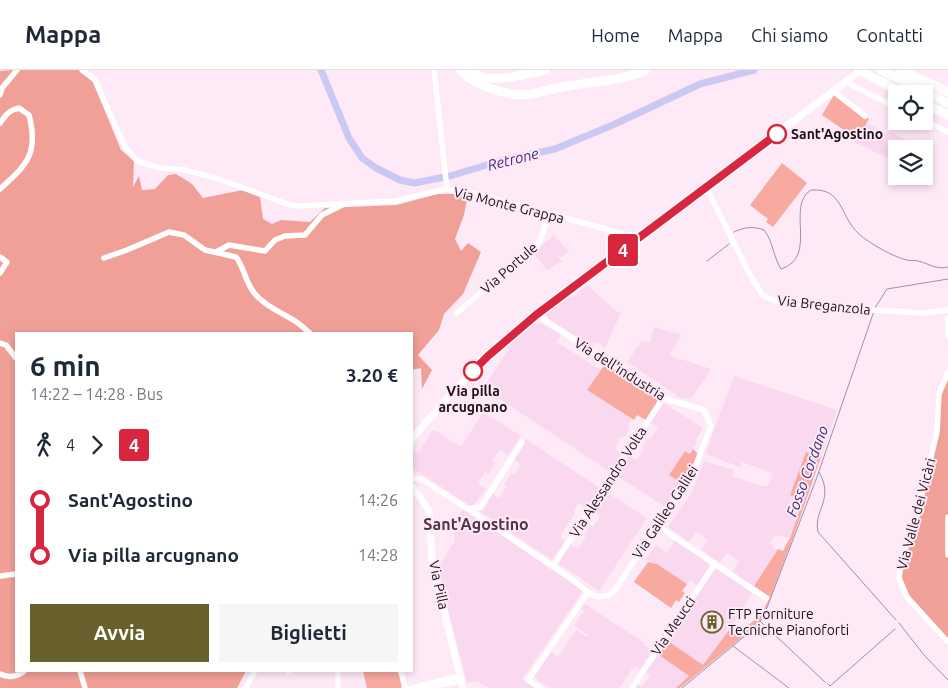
<!DOCTYPE html>
<html lang="it">
<meta charset="utf-8">
<style>
:root{--surface:#fff;--page:#f6f6f7;--text:#1f2937;--muted:#747a83;--line:#e0e1e3;--accent:#68612d}
body{margin:0;font-family:Ubuntu,sans-serif;background:var(--page);color:var(--text);height:100vh;display:flex;flex-direction:column;font-size:19px;white-space:nowrap}
*{box-sizing:border-box;margin:0}
p{font-size:16px;color:var(--muted)}
.icon{flex:none;width:28px;height:28px;fill:none;stroke:currentColor;stroke-width:2;stroke-linecap:round;stroke-linejoin:round}
.map{position:relative;flex:1;overflow:hidden}
.details{position:absolute;left:15px;top:262px;width:398px;height:340px;display:flex;flex-direction:column;background:var(--surface);border-radius:0px;box-shadow:0 2px 8px #0003}
.details>*{flex:none}
.badge{padding:0 10px;border-radius:4px;font-size:18px;line-height:32px}
.buttons{position:absolute;left:888px;top:15px;display:grid;gap:10px}
.buttons a{display:grid;place-items:center;width:45px;height:45px;border-radius:0px;background:var(--surface);box-shadow:0 2px 8px #0003;font-size:25px}
.map>.badge{position:absolute;translate:-50% -50%;box-shadow:0 0 0 2px #fff}
.legs{display:flex;align-items:center;gap:8px;height:55px;padding:0 15px;font-size:16px}
.legs p{margin-inline-start:auto}
.summary{display:flex;align-items:center;justify-content:space-between;height:85px;padding:0 15px}
h1{font-size:28px;font-weight:700;line-height:38px}
.cta{display:flex;gap:10px;margin-top:auto;padding:10px 15px}
.cta a{flex:1;height:58px;border-radius:0px;background:var(--accent);color:#fff;font-size:20px;font-weight:700;line-height:58px;text-align:center}
.cta a+a{background:var(--page);color:var(--text)}
ul{padding:0 15px;list-style:none}
li{display:flex;align-items:center;gap:18px;height:55px;font-size:19px}
li i{display:grid;place-items:center;width:8px;height:100%;margin:0 6px;background:currentColor}
li i::after{content:'';width:12px;height:12px;margin:-6px;border:4px solid;border-radius:50%;background:var(--surface)}
li p{margin-inline-start:auto}
li:first-child i{background:linear-gradient(#0000 50%,currentColor 0)}
li:last-child i{background:linear-gradient(currentColor 50%,#0000 0)}
header{display:flex;align-items:center;gap:30px;box-sizing:border-box;height:70px;padding:0 25px;background:var(--surface);border-bottom:1px solid var(--line)}
header strong{font-size:24px}
nav{display:flex;gap:28px;margin-inline-start:auto;font-size:18px}
.map>svg:first-child{display:block}
</style>
<header>
<strong>Mappa</strong>
<nav><a>Home</a><a>Mappa</a><a>Chi siamo</a><a>Contatti</a></nav>
</header>
<div class="map">
<svg width="948" height="618" viewBox="0 0 948 618">
<rect width="100%" height="100%" fill="#fee9f7"/>
<!-- built -->
<g fill="#fad9f0">
<polygon points="867,53 887,64 889,61 910,72 911,74 909,79 896,79 896,92 854,72"/>
<polygon points="554,165 569,182 560,188 557,186 562,192 559,192 548,201 533,183"/>
<polygon points="587,215 617,242 621,243 605,278 598,273 593,273 591,276 549,249 546,244 547,242 568,225 573,227"/>
<polygon points="535,253 542,254 561,265 557,272 600,300 587,320 632,349 628,356 630,358 624,368 622,366 617,374 615,379 622,384 610,402 483,318 509,279 505,277"/>
<polygon points="654,257 682,265 669,285 680,290 681,289 711,299 691,329 681,328 627,292 642,271 650,272"/>
<polygon points="734,306 837,340 821,387 806,382 790,425 803,430 790,468 775,465 769,474 771,475 772,473 774,474 772,477 777,480 753,516 732,502 739,492 729,484 727,483 720,493 701,480 708,470 696,462 689,472 668,457 692,422 704,391 734,400 732,406 761,416 768,416 772,403 742,392 740,397 710,386 707,383 707,379"/>
<polygon points="664,333 703,358 695,371 697,372 690,384 685,381 669,405 681,413 665,437 616,405 628,386 637,390 644,379 642,377 648,368 650,369 658,358 651,352"/>
<polygon points="483,342 521,366 508,385 500,380 492,391 495,394 489,404 485,402 478,413 486,419 472,437 411,397 411,382 412,380 418,383 432,361 436,361 461,377"/>
<polygon points="526,369 600,418 586,438 578,433 574,442 575,444 562,462 561,468 565,471 552,490 479,441 491,423 499,428 507,416 504,414 511,404 514,405 518,399 521,394 513,389"/>
<polygon points="605,421 647,448 599,521 558,493 570,474 578,479 586,468 584,466 586,462 590,456 593,457 600,446 593,441"/>
<polygon points="463,439 583,521 522,609 535,618 489,618 477,611 467,613 437,499 455,471 453,454"/>
<polygon points="675,470 708,493 709,497 697,515 690,510 687,514 657,494 646,490 656,475 667,483"/>
<polygon points="715,498 752,523 740,544 703,595 667,570"/>
<polygon points="585,534 645,573 644,575 652,581 640,599 636,596 632,599 619,618 550,618 536,609 535,606 551,582 558,587 576,560 587,567 589,566 574,555 584,541 581,539"/>
<polygon points="657,584 690,606 676,618 635,618 637,614 642,617 650,606 645,602"/>
</g>
<!-- green -->
<g fill="#f8a9a0">
<polygon points="834,25 869,49 857,69 822,45"/>
<polygon points="782,93 807,113 773,157 766,152 768,149 750,135"/>
<polygon points="605,294 659,329 646,350 637,345 634,350 587,320"/>
<polygon points="693,379 698,384 695,393 681,413 669,405 685,381 690,384"/>
<polygon points="806,382 821,387 795,462 763,547 746,564 680,618 676,618 689,606 659,585 668,571 703,595 729,560 736,565 761,545 770,527 754,516 778,479 783,481 790,468 803,431 790,425"/>
<polygon points="648,492 657,494 687,514 682,521 685,523 679,532 676,530 671,538 634,512"/>
<polygon points="363,601 398,601 402,616 401,618 367,618"/>
</g>
<!-- forest -->
<g fill="#f0a097">
<polygon points="11,0 79,0 92,10 121,80 134,91 133,117 139,106 142,120 155,119 168,105 176,104 192,114 203,128 243,120 260,127 263,149 272,154 281,150 310,152 325,138 397,135 437,124 468,124 464,145 455,169 461,181 468,173 481,182 463,224 444,244 439,260 418,285 432,300 422,319 421,298 411,300 411,264 16,264 16,601 246,601 237,618 0,618 0,1"/>
<polygon points="948,310 948,569 909,525 902,508 903,492 912,468 930,404 941,325"/>
</g>
<g fill="none" stroke-linecap="round" stroke-linejoin="round">
<!-- stream -->
<g stroke="#9692b1" stroke-width="1">
<path d="M734,162C744,157 754,156 764,160C773,171 773,186 781,199C819,187 785,136 811,120C844,118 839,146 859,164C869,173 893,187 907,190C910,191 915,190 918,191C930,194 936,200 948,197"/>
<polyline points="707,191 729,174"/>
<polyline points="875,238 887,219 948,209"/>
<path d="M819,402C835,430 813,440 818,462L896,550"/>
<polyline points="760,551 825,612"/>
<polyline points="899,553 924,585 948,610"/>
<polyline points="733,576 789,618"/>
<polyline points="828,614 830,616 895,559"/>
<polyline points="682,618 746,565 763,548 817,407 874,241"/>
</g>
<!-- river -->
<polyline stroke="#cbc9f3" stroke-width="7" points="321,0 349,68 362,88 376,98 400,110 414,113 450,106 500,91 555,79 615,54 700,14 754,0"/>
<!-- minor -->
<g stroke="#fff" stroke-width="5.5">
<polyline points="82,0 95,10 125,77 137,91 161,98 185,100 219,109 290,135 299,136 395,131 447,119 480,125 628,165 635,171"/>
<polyline points="434,0 447,119"/>
<polyline points="847,11 853,16 896,37"/>
<polyline points="833,21 865,46"/>
<polyline points="0,25 2,18 17,0"/>
<polyline points="924,50 948,62"/>
<path d="M0,53C6,45 9,40 19,38L29,45C39,83 27,95 0,119"/>
<polyline points="706,117 749,203 763,226 776,231 854,239 922,243 948,240"/>
<polyline points="216,182 229,175 265,181 275,170 285,166 305,165 322,145 344,134"/>
<polyline points="0,187 7,192 0,203"/>
<path d="M104,188L127,180L169,162L184,165L205,180L236,187C245,198 245,214 256,225C266,237 283,243 295,251C301,255 306,260 311,264"/>
<polyline points="457,243 538,174 543,163 548,144"/>
<polyline points="948,248 948,266"/>
<polyline points="0,273 6,275 16,288"/>
<polyline points="948,302 939,324 937,362 916,449 901,491 899,508 907,527 948,572"/>
<path d="M411,409L416,408L423,410L468,439L572,509C585,520 599,536 615,520L694,400L711,356L704,340L663,328L537,245"/>
<polyline points="468,439 481,437 522,372"/>
<polyline points="948,447 948,485"/>
<polyline points="658,456 766,528"/>
<polyline points="553,496 663,328"/>
<polyline points="0,506 16,504"/>
<polyline points="80,601 85,618"/>
<polyline points="401,601 405,618"/>
<polyline points="289,602 290,601"/>
<path d="M0,604C7,608 18,607 24,601"/>
<polyline points="338,617 338,601"/>
<polyline points="246,618 255,601"/>
<polyline points="411,618 460,606"/>
<polyline points="423,618 461,611"/>
<polyline points="540,618 528,610 588,522"/>
<polyline points="632,618 715,494"/>
</g>
<!-- major -->
<g stroke="#fff" stroke-width="7">
<polyline points="411,370 450,325 481,293 537,245 861,0"/>
<polyline points="411,415 429,440 432,490 463,618"/>
</g>
<!-- highway -->
<g stroke="#fff" stroke-width="9">
<path d="M461,0C472,15 506,25 524,25C537,24 550,19 562,17C585,12 626,11 645,0"/>
<path d="M469,0C489,17 523,4 546,0"/>
<polyline points="859,0 905,24"/>
<polyline points="881,0 948,33"/>
<polyline points="901,0 948,22"/>
<polyline points="924,33 948,45"/>
</g>
</g>
<g fill="none" stroke-linecap="round" stroke-linejoin="round">
<!-- line-1 casing -->
<g stroke="#fff" stroke-width="11">
<polyline id="line-1" points="473,301 488,286 536,245 777,64"/>
</g>
<!-- line-1 -->
<use href="#line-1" stroke="#d7263d" stroke-width="8"/>
</g>
<!-- icons -->
<defs>
<g id="building-ring" transform="scale(1.125)"><circle r="9.5" fill="#fee9f7" stroke="#68612d" stroke-width="1.5"/><path d="M-4-6H4V6H1V3H-1V6H-4ZM-2.5-4.3h1.7v1.8h-1.7ZM.8-4.3h1.7v1.8H.8ZM-2.5-1h1.7V.8h-1.7ZM.8-1h1.7V.8H.8Z" fill="#68612d"/></g>
</defs>
<g fill-rule="evenodd">
<use href="#building-ring" x="712" y="552"/>
</g>
<!-- markers -->
<g fill="#fff" stroke="#d7263d" stroke-width="2.5">
<circle cx="777" cy="64" r="9"/>
<circle cx="473" cy="301" r="9"/>
</g>
<g text-anchor="middle" dominant-baseline="central" stroke-width="4" stroke-linejoin="round" paint-order="stroke">
<!-- stop labels -->
<g font-size="14" font-weight="bold" fill="#1c1018" stroke="#fee9f7" text-anchor="start">
<text x="791" y="64">Sant'Agostino</text>
<text x="473" y="321" text-anchor="middle">Via pilla<tspan x="473" dy="16">arcugnano</tspan></text>
</g>
<!-- street labels -->
<g font-size="14" fill="#1c1018" stroke="#fee9f7">
<text transform="translate(509 135) rotate(14)">Via Monte Grappa</text>
<text transform="translate(509 198) rotate(-41)">Via Portule</text>
<text transform="translate(824 235) rotate(6)">Via Breganzola</text>
<text transform="translate(620 299) rotate(32)">Via dell'industria</text>
<text transform="translate(608 412) rotate(-57)">Via Alessandro Volta</text>
<text transform="translate(665 442) rotate(-57)">Via Galileo Galilei</text>
<text transform="translate(916 444) rotate(-75)">Via Valle dei Vicàri</text>
<text transform="translate(439 515) rotate(78)">Via Pilla</text>
<text transform="translate(673 556) rotate(-56)">Via Meucci</text>
</g>
<!-- poi labels -->
<g font-size="14" fill="#1c1018" stroke="#fee9f7" text-anchor="start">
<text x="728" y="544">FTP Forniture<tspan x="728" dy="16">Tecniche Pianoforti</tspan></text>
</g>
<!-- water labels -->
<g font-size="15" font-style="italic" fill="#3c2d7b" stroke="#fee9f7">
<text transform="translate(513 89) rotate(-14)">Retrone</text>
<text transform="translate(807 401) rotate(-70)">Fosso Cordano</text>
</g>
<!-- quarter labels -->
<g font-size="16" font-weight="bold" fill="#503448" stroke="#fee9f7">
<text x="476" y="454">Sant'Agostino</text>
</g>
</g>
</svg>
<div class="buttons">
<a><svg class="icon" aria-label="locate" viewBox="0 0 24 24"><circle cx="12" cy="12" r="6"/><path d="M12 2v4M12 18v4M2 12h4M18 12h4"/></svg></a>
<a><svg class="icon" aria-label="layers" viewBox="0 0 24 24"><path d="M12 4l9 5-9 5-9-5zM3 14l9 5 9-5"/></svg></a>
</div>
<b class="badge" style="left:623px;top:180px;background:#d7263d;color:#fff">4</b>
<section class="details">
<div class="summary"><div><h1>6 min</h1><p>14:22 – 14:28 · Bus</p></div><b>3.20 €</b></div>
<div class="legs"><svg class="icon" aria-label="walk" viewBox="0 0 24 24"><circle cx="13" cy="4" r="2"/><path d="M13 8l-2 6 4 7M11 14l-3 7M7 12l3-4h3l4 4"/></svg>4<svg class="icon" aria-label="forward" viewBox="0 0 24 24"><path d="M9 5l7 7-7 7"/></svg><b class="badge" style="background:#d7263d;color:#fff">4</b></div>
<ul>
<li><i style="color:#d7263d"></i><b>Sant'Agostino</b><p>14:26</p></li>
<li><i style="color:#d7263d"></i><b>Via pilla arcugnano</b><p>14:28</p></li>
</ul>
<div class="cta"><a>Avvia</a><a>Biglietti</a></div>
</section>
</div>
